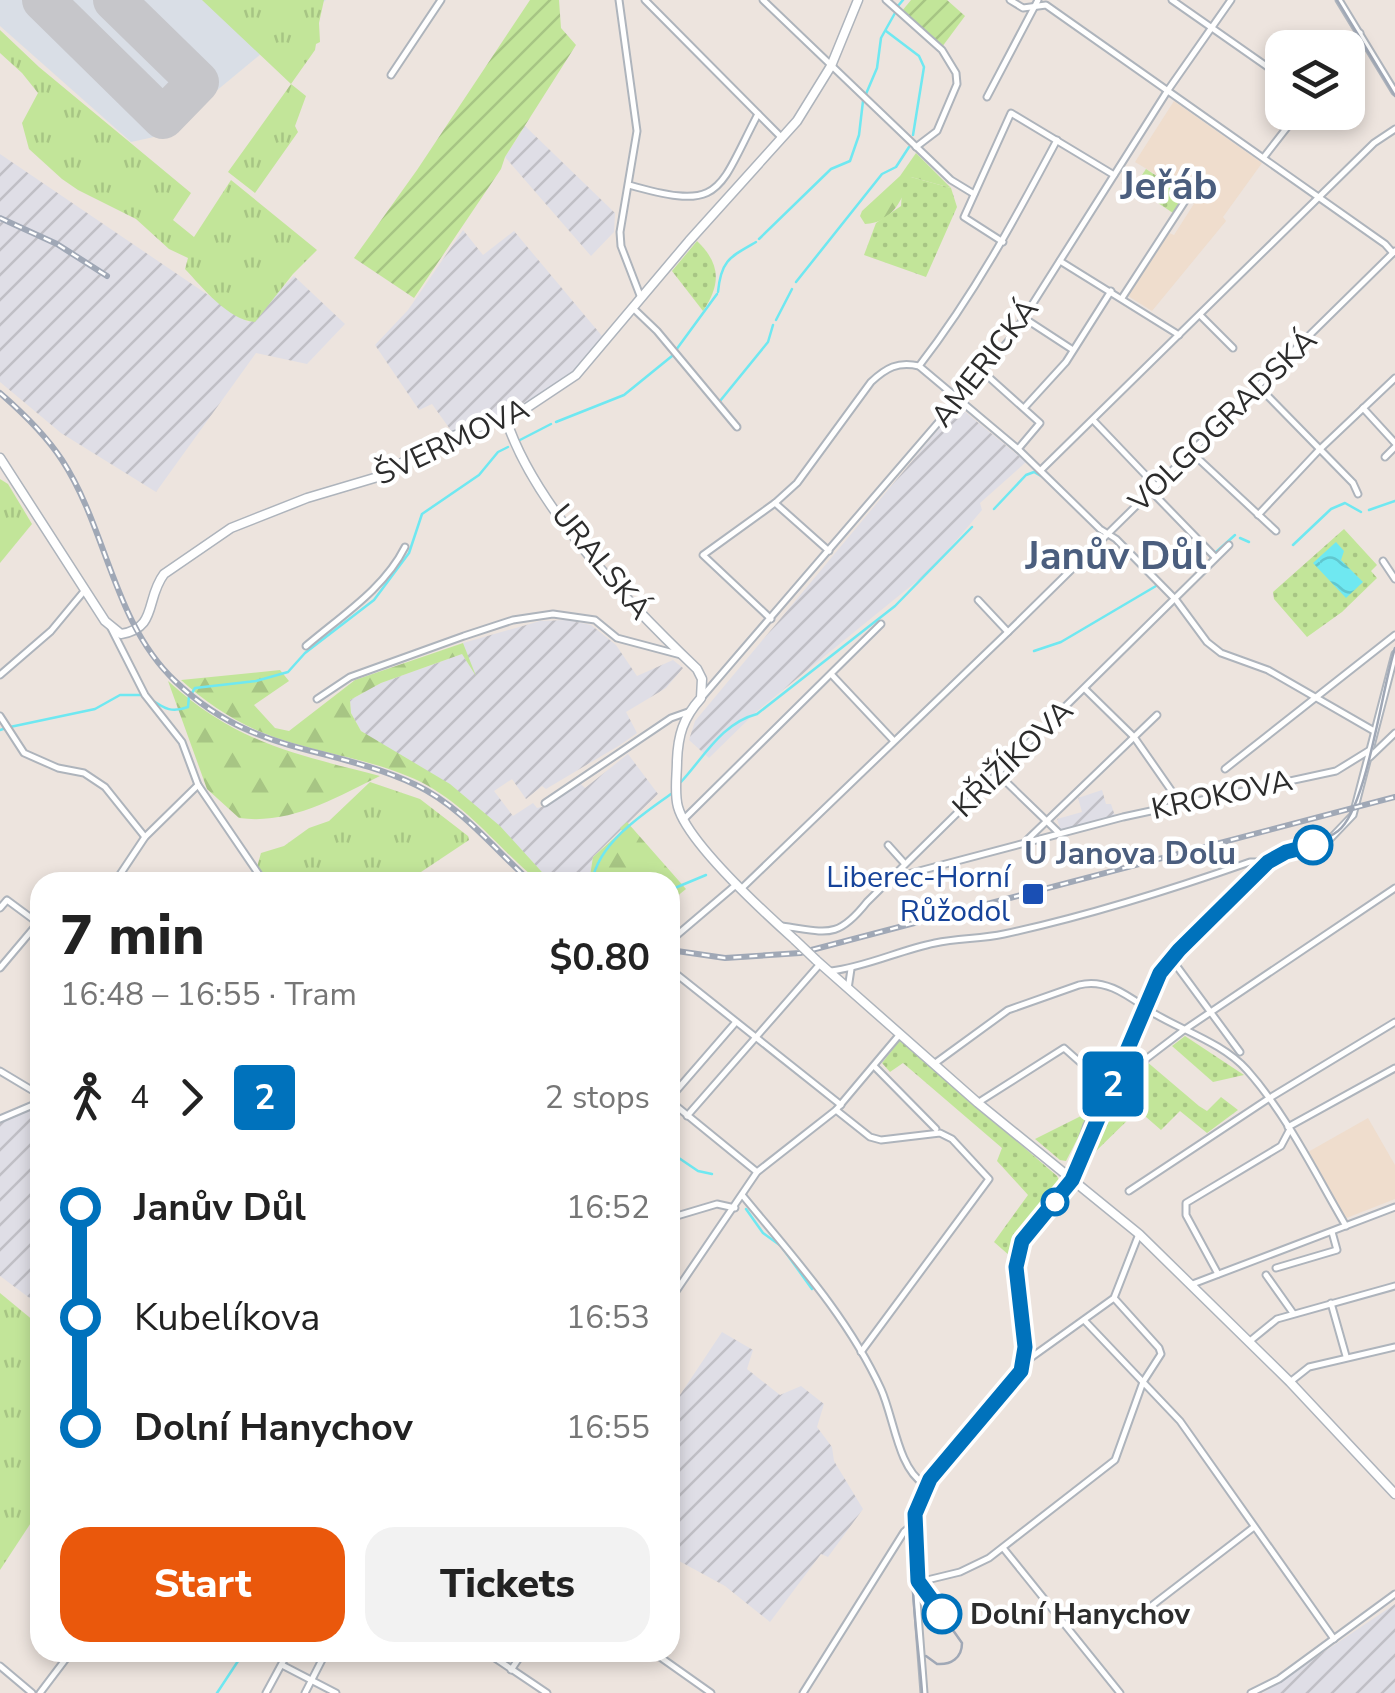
<!DOCTYPE html>
<meta charset="utf-8">
<style>
:root{--surface:#fff;--page:#f2f2f2;--text:#222;--muted:#767676;--accent:#ea580c}
body{margin:0;font-family:"Nunito Sans",sans-serif;background:var(--page);color:var(--text);height:100vh;display:flex;flex-direction:column;font-size:38px;white-space:nowrap}
*{box-sizing:border-box;margin:0}
p{font-size:32px;color:var(--muted)}
.icon{flex:none;width:55px;height:55px;fill:none;stroke:currentColor;stroke-width:2;stroke-linecap:round;stroke-linejoin:round}
.map{position:relative;flex:1;overflow:hidden}
.sheet{position:absolute;left:30px;top:872px;width:650px;height:790px;display:flex;flex-direction:column;background:var(--surface);border-radius:30px;box-shadow:0 5px 15px #0003}
.sheet>*{flex:none}
.badge{padding:0 20px;border-radius:8px;font-size:35px;line-height:65px}
.tools{position:absolute;left:1265px;top:30px;display:grid;gap:20px}
.tools a{display:grid;place-items:center;width:100px;height:100px;border-radius:20px;background:var(--surface);box-shadow:0 5px 15px #0003;font-size:50px}
.map>.badge{position:absolute;translate:-50% -50%;box-shadow:0 0 0 5px #fff}
.legs{display:flex;align-items:center;gap:15px;height:110px;padding:0 30px;font-size:32px}
.legs p{margin-inline-start:auto}
.headline{display:flex;align-items:center;justify-content:space-between;height:170px;padding:0 30px}
h1{font-size:55px;font-weight:800;line-height:75px}
.action{display:flex;gap:20px;margin-top:auto;padding:20px 30px}
.action a{flex:1;height:115px;border-radius:30px;background:var(--accent);color:#fff;font-size:40px;font-weight:800;line-height:115px;text-align:center}
.action a+a{background:var(--page);color:var(--text)}
ul{padding:0 30px;list-style:none}
li{display:flex;align-items:center;gap:35px;height:110px;font-size:38px}
li i{display:grid;place-items:center;width:15px;height:100%;margin:0 12px;background:currentColor}
li i::after{content:'';width:25px;height:25px;margin:-12px;border:8px solid;border-radius:50%;background:var(--surface)}
li p{margin-inline-start:auto}
li:first-child i{background:linear-gradient(#0000 50%,currentColor 0)}
li:last-child i{background:linear-gradient(currentColor 50%,#0000 0)}
.map>svg:first-child{display:block}
</style>
<div class="map">
<svg width="1395" height="1693" viewBox="0 0 1395 1693">
<defs>
<pattern id="industrial-furrows" width="10" height="10" patternUnits="userSpaceOnUse" patternTransform="scale(2.5)"><rect width="10" height="10" fill="#dfdee6"/><path d="M-1 1l2-2M0 10L10 0M9 11l2-2" fill="none" stroke="#c0bfc5"/></pattern>
<pattern id="grass-tufts" width="24" height="20" patternUnits="userSpaceOnUse" patternTransform="scale(2.5)"><rect width="24" height="20" fill="#c2e599"/><path d="M3 7l-1-3M5 7V3M7 7l1-3M15 17l-1-3M17 17v-4M19 17l1-3" fill="none" stroke="#a7c584"/></pattern>
<pattern id="forest-firs" width="22" height="20" patternUnits="userSpaceOnUse" patternTransform="scale(2.5)"><rect width="22" height="20" fill="#c2e599"/><path d="M5 1l3.5 6h-7zM16 11l3.5 6h-7z" fill="#a7c584"/></pattern>
<pattern id="park-dots" width="8" height="8" patternUnits="userSpaceOnUse" patternTransform="scale(2.5)"><rect width="8" height="8" fill="#c2e599"/><path d="M2 2h.1M6 6h.1" fill="none" stroke="#a7c584" stroke-width="1.8" stroke-linecap="round"/></pattern>
<pattern id="garden-furrows" width="10" height="10" patternUnits="userSpaceOnUse" patternTransform="scale(2.5)"><rect width="10" height="10" fill="#c2e599"/><path d="M-1 1l2-2M0 10L10 0M9 11l2-2" fill="none" stroke="#a7c584"/></pattern>
<pattern id="water-waves" width="16" height="10" patternUnits="userSpaceOnUse" patternTransform="scale(2.5)"><rect width="16" height="10" fill="#6fe8f1"/><path d="M0 5q4-4 8 0t8 0" fill="none" stroke="#60c7cf"/></pattern>
</defs>
<rect width="100%" height="100%" fill="#ede4de"/>
<!-- industrial -->
<g fill="url(#industrial-furrows)">
<polygon points="525,126 615,213 614,232 591,256 505,157"/>
<polygon points="0,154 248,322 294,276 345,324 307,364 256,353 156,492 61,433 0,382"/>
<polygon points="463,230 483,255 514,231 602,336 576,369 556,385 502,415 452,432 432,404 419,410 375,345 408,310"/>
<polygon points="958,406 1026,462 980,503 982,510 933,568 756,712 709,758 689,740 695,721"/>
<polygon points="567,620 591,625 616,645 637,676 673,660 683,668 666,688 626,712 637,733 620,745 546,789 542,786 526,799 512,779 494,791 513,816 533,803 537,808 545,806 580,783 585,788 628,754 658,794 593,857 589,882 551,882 499,826 361,731 351,713 350,700 381,683 462,654 472,669 463,643 540,621"/>
<polygon points="1102,790 1106,804 1111,804 1115,816 1061,831 1057,819 1082,812 1078,798"/>
<polygon points="40,1107 40,1295 35,1302 0,1276 0,1122"/>
<polygon points="722,1332 753,1350 747,1369 780,1395 801,1386 824,1404 817,1427 832,1447 834,1461 863,1509 828,1557 821,1554 770,1622 725,1586 670,1556 670,1410"/>
<polygon points="1395,1604 1395,1693 1263,1693"/>
</g>
<!-- education -->
<g fill="#efddcd">
<polygon points="1174,101 1262,163 1223,217 1226,221 1152,311 1128,296 1169,233 1174,235 1197,199 1135,162"/>
<polygon points="1368,1118 1395,1165 1395,1199 1344,1219 1308,1152"/>
</g>
<!-- airport -->
<polygon fill="#d9dee6" points="0,0 326,0 163,135 131,142 0,26"/>
<!-- grass -->
<g fill="url(#grass-tufts)">
<polygon points="202,0 324,0 319,23 320,42 316,44 315,50 291,84 306,96 295,126 298,132 255,193 228,172 291,84"/>
<path d="M0,30L39,67L191,193L173,220L194,237L231,180L317,250L293,274L255,322C228,320 202,287 185,269L188,258L169,249L136,219L78,190L62,179L29,149L22,123L38,93L22,73L0,53Z"/>
<polygon points="0,479 8,484 32,524 0,563"/>
<polygon points="370,782 420,799 468,836 469,840 406,882 267,882 257,867 261,853 284,846 309,828 329,821"/>
<polygon points="0,1293 40,1326 40,1509 0,1570"/>
</g>
<!-- forest -->
<g fill="url(#forest-firs)">
<path d="M916,153L951,188L911,177C902,199 893,223 865,224L860,216L862,211L900,176Z"/>
<path d="M463,643L476,676L462,654L381,683L350,700L351,713L361,731L450,784L500,826L551,882H539C499,849 468,806 421,782C376,760 327,755 280,739C242,727 210,706 181,680L280,670L289,681L254,705L275,728L289,731L355,680Z"/>
<path d="M168,681C236,743 295,754 380,776C335,798 290,825 239,818L207,789Z"/>
<polygon points="627,822 686,889 670,902 670,882 589,882 593,857 622,831 620,828"/>
</g>
<!-- park -->
<g fill="url(#park-dots)">
<polygon points="1146,169 1186,195 1173,213 1134,187"/>
<polygon points="911,177 951,188 957,207 926,277 864,255 876,223 901,206 903,178"/>
<path d="M697,241C721,264 721,284 703,311L672,271Z"/>
<polygon points="1344,529 1377,565 1371,571 1377,578 1342,612 1307,637 1274,599 1273,592"/>
<polygon points="1185,1036 1244,1075 1213,1082 1172,1046"/>
<polygon points="900,1040 1057,1176 1059,1180 1056,1189 1018,1233 1010,1256 994,1242 1028,1195 997,1161 1002,1148 903,1063 890,1072 882,1063"/>
<polygon points="1146,1061 1199,1106 1207,1111 1221,1097 1238,1110 1207,1133 1180,1111 1161,1130 1138,1110 1094,1153 1120,1089 1136,1094 1144,1075 1138,1069"/>
<polygon points="1099,1097 1066,1161 1060,1160 1035,1139 1083,1115 1081,1104"/>
</g>
<!-- garden -->
<g fill="url(#garden-furrows)">
<polygon points="530,0 559,0 561,28 576,45 505,157 501,169 414,298 354,258 417,170"/>
<polygon points="911,0 947,0 965,16 942,47 902,11"/>
</g>
<!-- water -->
<polygon fill="url(#water-waves)" points="1336,542 1344,551 1341,560 1363,582 1346,598 1313,563"/>
<g fill="none" stroke-linecap="round" stroke-linejoin="round">
<!-- stream -->
<g stroke="#6fe8f1" stroke-width="2.5">
<polyline points="898,6 903,0"/>
<polyline points="886,31 919,56 924,67 913,135"/>
<polyline points="759,239 831,169 850,161 859,135 863,101 877,68 881,38 895,13"/>
<polyline points="796,282 882,174 896,167 909,147"/>
<path d="M718,292C721,260 730,257 756,242"/>
<polyline points="776,320 792,289"/>
<polyline points="676,350 717,294"/>
<polyline points="720,401 768,342 773,325"/>
<polyline points="556,422 624,395 672,356"/>
<polyline points="518,441 551,424"/>
<polyline points="994,509 1026,475 1034,472 1041,476"/>
<polyline points="1369,510 1395,501"/>
<polyline points="1240,538 1249,542"/>
<polyline points="1293,545 1331,509 1345,503 1361,512"/>
<polyline points="1215,553 1235,535"/>
<polyline points="1034,651 1061,642 1156,586"/>
<polyline points="192,693 195,688 256,681 288,672 305,653 374,600 409,553 422,514 479,475 498,452 508,447"/>
<path d="M152,700C165,709 172,713 188,707L189,696"/>
<polyline points="10,727 95,709 120,695 141,695"/>
<polyline points="0,730 3,729"/>
<path d="M681,782C704,757 722,723 757,714L895,606L972,527"/>
<path d="M592,882C598,844 641,815 671,794"/>
<polyline points="670,890 706,875"/>
<polyline points="670,1152 698,1171 712,1174"/>
<polyline points="746,1209 763,1233 781,1246 812,1289"/>
<polyline points="217,1693 244,1652"/>
</g>
<!-- runway -->
<polyline stroke="#c6c6ca" stroke-width="42" points="43,0 163,118 198,82 114,0"/>
<!-- street-tunnel -->
<polyline stroke="#c6bfba" stroke-width="5" stroke-dasharray="5 2.5" stroke-linecap="butt" points="1123,181 1132,188"/>
<!-- street casing -->
<g stroke="#aeb4bc" stroke-width="9">
<g id="street">
<polyline points="619,0 637,131 620,232 621,246 641,298"/>
<polyline points="645,0 782,138"/>
<polyline points="763,0 951,180 974,194"/>
<polyline points="886,0 942,50 956,73 957,84 937,131 916,147"/>
<polyline points="1010,0 1023,8 1046,5 1385,244 1393,253"/>
<polyline points="1172,0 1282,77"/>
<polyline points="1339,0 1395,92"/>
<polyline points="1348,49 1360,33"/>
<polyline points="391,75 441,0"/>
<polyline points="987,97 1038,0"/>
<polyline points="1264,157 1299,112"/>
<path d="M629,185C723,212 717,192 758,114"/>
<polyline points="1003,242 964,217 1011,113 1114,175"/>
<polyline points="1060,261 1179,335"/>
<polyline points="1122,298 1187,198"/>
<polyline points="634,309 657,331 737,427"/>
<polyline points="1200,315 1233,348"/>
<polyline points="1024,318 1073,350"/>
<path d="M919,366C974,295 1015,219 1057,140"/>
<polyline points="982,371 1040,423 1018,449"/>
<polyline points="1259,387 1353,483 1358,494"/>
<polyline points="1024,408 1066,362 1111,291"/>
<polyline points="1363,408 1395,443"/>
<polyline points="1093,420 1156,486"/>
<polyline points="1191,452 1276,531"/>
<polyline points="1385,457 1395,447"/>
<polyline points="1041,470 1374,143 1395,129"/>
<polyline points="1151,491 1215,557"/>
<polyline points="775,503 829,551"/>
<polyline points="1258,515 1319,450 1395,378"/>
<polyline points="1383,561 1395,579"/>
<polyline points="978,600 1008,632"/>
<path d="M771,619L703,555L775,503L797,483L871,382C886,368 898,361 919,366L1018,449L1100,529L1116,539L1176,600L1207,642L1221,653L1268,670L1374,731"/>
<polyline points="111,628 145,695 182,742 198,785 264,882"/>
<path d="M306,646C341,616 384,589 405,547"/>
<polyline points="831,674 894,741"/>
<polyline points="0,675 51,631 85,590"/>
<polyline points="1085,689 1134,737 1180,803"/>
<polyline points="702,697 1011,338 1168,90 1231,0"/>
<polyline points="317,699 350,677 464,636 513,620 553,614 595,620 617,638 681,655"/>
<polyline points="0,716 24,753 58,768 84,773 105,787 145,837"/>
<polyline points="1370,757 1395,733"/>
<polyline points="1225,769 1395,635"/>
<polyline points="998,774 1059,833"/>
<polyline points="545,803 671,718 688,712"/>
<polyline points="683,820 881,624"/>
<polyline points="1027,840 1157,715"/>
<polyline points="888,845 905,864"/>
<polyline points="897,873 904,875 1123,817 1336,771 1370,750"/>
<polyline points="115,882 145,837 198,785"/>
<polyline points="741,889 1008,632 1395,251"/>
<polyline points="0,908 7,900 38,923"/>
<path d="M782,926C827,932 837,940 867,902L1229,545"/>
<polyline points="670,941 737,884"/>
<polyline points="1170,957 1240,1052"/>
<polyline points="0,968 38,923"/>
<polyline points="670,969 841,1105"/>
<path d="M831,971C866,967 900,950 935,943C958,938 981,939 1004,934C1088,916 1170,890 1250,862H1264"/>
<polyline points="848,989 851,969"/>
<path d="M934,1064L1008,1010L1079,985C1108,977 1133,1000 1155,1014C1184,1031 1224,1044 1247,1070C1287,1115 1316,1175 1346,1226"/>
<polyline points="874,1066 936,1129"/>
<polyline points="0,1071 40,1095"/>
<polyline points="1113,1080 1124,1086 1146,1059 1184,1030 1395,888"/>
<polyline points="670,1098 736,1022"/>
<polyline points="670,1101 757,1172"/>
<polyline points="979,1102 1064,1048 1109,1088"/>
<polyline points="836,1110 870,1137 881,1140 940,1133 952,1139 989,1179 861,1352"/>
<polyline points="687,1116 820,964"/>
<polyline points="0,1119 40,1102"/>
<polyline points="1288,1127 1395,1068"/>
<polyline points="1071,1173 1087,1125 1099,1105"/>
<polyline points="1129,1191 1268,1099 1395,1022"/>
<path d="M743,1196C793,1257 848,1317 881,1389C894,1418 898,1468 924,1484"/>
<polyline points="670,1218 717,1204 735,1208"/>
<polyline points="1276,1268 1337,1250 1332,1232"/>
<polyline points="1218,1274 1186,1215 1186,1203 1281,1146 1289,1131"/>
<polyline points="1266,1275 1293,1313"/>
<polyline points="1190,1285 1395,1207"/>
<polyline points="670,1300 757,1172 836,1110 900,1034"/>
<polyline points="1331,1303 1346,1356"/>
<polyline points="1084,1320 1180,1421 1334,1639"/>
<polyline points="1250,1341 1277,1319 1395,1286"/>
<polyline points="1023,1360 1029,1359 1114,1298 1139,1234"/>
<polyline points="1290,1382 1309,1367 1395,1347"/>
<polyline points="1004,1549 1120,1693"/>
<polyline points="916,1579 923,1581 960,1572 989,1558 1115,1460 1143,1382 1161,1354 1159,1348 1114,1298"/>
<polyline points="1150,1607 1254,1527"/>
<polyline points="486,1652 547,1693"/>
<polyline points="653,1652 711,1693"/>
<polyline points="282,1665 336,1693"/>
<polyline points="0,1666 32,1693"/>
<polyline points="511,1670 523,1652"/>
<polyline points="40,1693 71,1652"/>
<polyline points="266,1693 286,1656"/>
<polyline points="305,1693 326,1652"/>
<polyline points="803,1693 904,1532 912,1525"/>
<polyline points="924,1693 913,1548 914,1508 933,1471 1017,1375 1023,1350 1014,1273 1017,1251 1031,1225 1062,1192 1079,1161 1157,973 1170,957 1265,862 1279,854 1331,838 1353,815 1395,654"/>
<polyline points="1251,1693 1279,1679 1395,1594"/>
</g>
</g>
<!-- secondary casing -->
<g stroke="#aeb4bc" stroke-width="11">
<g id="secondary">
<path d="M506,419C534,507 631,606 697,669L702,679L701,698C683,718 678,735 677,761C677,776 674,793 678,807C688,843 766,914 795,940"/>
<path d="M0,458L105,621L121,634C158,628 145,599 164,574L231,528L307,498L381,476L436,442L519,413L576,375L689,241L797,121L831,66L858,0"/>
<polyline points="816,960 978,1103 1139,1234 1290,1382 1395,1494"/>
</g>
</g>
<!-- street -->
<use href="#street" stroke="#fff" stroke-width="5"/>
<!-- secondary -->
<use href="#secondary" stroke="#fff" stroke-width="8"/>
<!-- tram -->
<g stroke="#a0a8b6" stroke-width="2.5">
<polyline points="1337,0 1395,96"/>
<path d="M914,1575L962,1643C962,1658 951,1665 937,1664L926,1656"/>
<path d="M922,1693C919,1643 900,1529 922,1487C942,1448 982,1415 1011,1381L1022,1354L1013,1274L1019,1240L1030,1223L1070,1178L1158,971L1177,948L1266,859C1288,844 1317,847 1338,831C1367,809 1382,687 1395,648"/>
</g>
<!-- rail casing -->
<g stroke="#a0a8b6" stroke-width="6">
<g id="rail">
<polyline points="0,218 57,244 107,276"/>
<path d="M0,393C23,413 45,434 62,460C107,529 113,622 175,681C253,756 328,744 416,785C462,807 494,849 531,882"/>
<polyline points="670,950 725,958 800,953 1395,797"/>
</g>
</g>
<!-- rail -->
<use href="#rail" stroke="#fff" stroke-width="2.5" stroke-dasharray="8" stroke-linecap="butt"/>
<!-- secondary-bridge casing -->
<g stroke="#aeb4bc" stroke-width="11" stroke-linecap="butt">
<polyline id="secondary-bridge" points="795,940 816,960"/>
</g>
<!-- secondary-bridge -->
<use href="#secondary-bridge" stroke="#fff" stroke-width="8"/>
</g>
<g fill="none" stroke-linecap="round" stroke-linejoin="round">
<!-- line-1 casing -->
<g stroke="#fff" stroke-width="22">
<polyline id="line-1" points="942,1614 918,1581 915,1514 930,1479 1021,1371 1025,1347 1016,1267 1022,1241 1072,1180 1160,973 1179,950 1268,862 1286,852 1313,845"/>
</g>
<!-- line-1 -->
<use href="#line-1" stroke="#0072bc" stroke-width="15"/>
</g>
<!-- markers -->
<g fill="#fff" stroke="#0072bc" stroke-width="5">
<circle cx="1313" cy="845" r="18"/>
<circle cx="1055" cy="1202" r="12"/>
<circle cx="942" cy="1614" r="18"/>
</g>
<rect fill="#1a4fb4" stroke="#fff" stroke-width="4" x="1021" y="882" width="24" height="24" rx="5"/>
<g text-anchor="middle" dominant-baseline="central" stroke-width="9" stroke-linejoin="round" paint-order="stroke">
<!-- street labels -->
<g font-size="30" fill="#2c2c2c" stroke="#fff">
<text transform="translate(985 363) rotate(-52)">AMERICKÁ</text>
<text transform="translate(1223 421) rotate(-44)">VOLGOGRADSKÁ</text>
<text transform="translate(452 442) rotate(-25)">ŠVERMOVA</text>
<text transform="translate(601 562) rotate(51)">URALSKÁ</text>
<text transform="translate(1013 759) rotate(-44)">KŘIŽÍKOVA</text>
<text transform="translate(1222 795) rotate(-12)">KROKOVA</text>
</g>
<!-- transit labels -->
<g font-size="30" fill="#164399" stroke="#fff" text-anchor="end">
<text x="1010" y="877">Liberec-Horní<tspan x="1010" dy="34">Růžodol</tspan></text>
</g>
<!-- stop labels -->
<g font-size="30" font-weight="bold" fill="#2c2c2c" stroke="#fff" text-anchor="start">
<text x="970" y="1614">Dolní Hanychov</text>
</g>
<!-- neighbourhood labels -->
<g font-size="32" font-weight="bold" fill="#4b5e7e" stroke="#fff">
<text x="1130" y="853">U Janova Dolu</text>
</g>
<!-- district labels -->
<g font-size="40" font-weight="bold" fill="#4b5e7e" stroke="#fff">
<text x="1169" y="186">Jeřáb</text>
<text x="1116" y="556">Janův Důl</text>
</g>
</g>
</svg>
<div class="tools">
<a><svg class="icon" aria-label="layers" viewBox="0 0 24 24"><path d="M12 4l9 5-9 5-9-5zM3 14l9 5 9-5"/></svg></a>
</div>
<b class="badge" style="left:1113px;top:1084px;background:#0072bc;color:#fff">2</b>
<section class="sheet">
<div class="headline"><div><h1>7 min</h1><p>16:48 – 16:55 · Tram</p></div><b>$0.80</b></div>
<div class="legs"><svg class="icon" aria-label="walk" viewBox="0 0 24 24"><circle cx="13" cy="4" r="2"/><path d="M13 8l-2 6 4 7M11 14l-3 7M7 12l3-4h3l4 4"/></svg>4<svg class="icon" aria-label="forward" viewBox="0 0 24 24"><path d="M9 5l7 7-7 7"/></svg><b class="badge" style="background:#0072bc;color:#fff">2</b><p>2 stops</p></div>
<ul>
<li><i style="color:#0072bc"></i><b>Janův Důl</b><p>16:52</p></li>
<li><i style="color:#0072bc"></i><span>Kubelíkova</span><p>16:53</p></li>
<li><i style="color:#0072bc"></i><b>Dolní Hanychov</b><p>16:55</p></li>
</ul>
<div class="action"><a>Start</a><a>Tickets</a></div>
</section>
</div>
